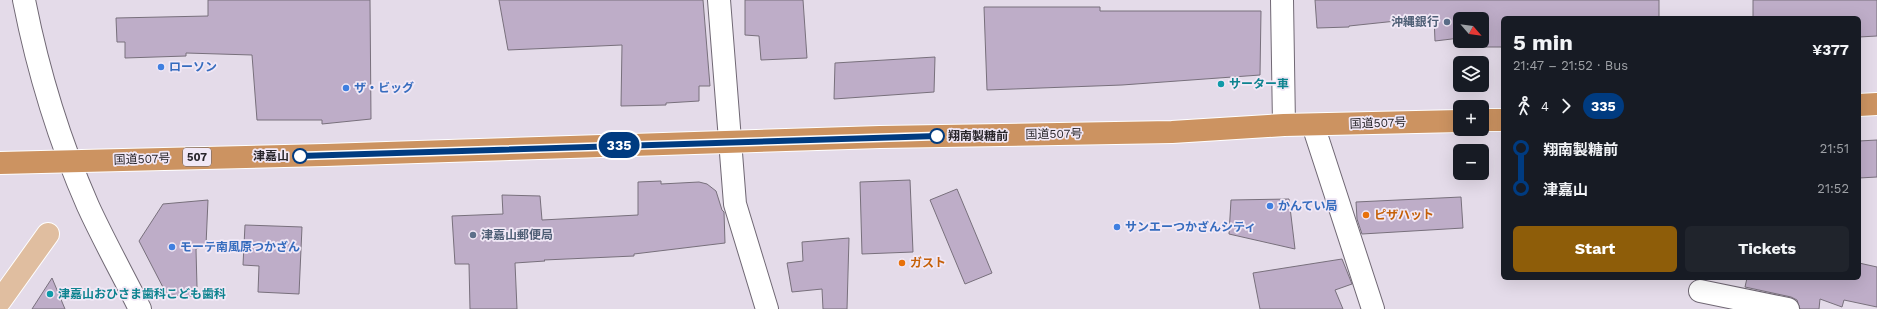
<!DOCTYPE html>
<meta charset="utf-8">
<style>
:root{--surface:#171b24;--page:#20242c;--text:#f1f3f6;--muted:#9ea1a6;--accent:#8e5d09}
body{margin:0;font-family:"Work Sans","Noto Sans JP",sans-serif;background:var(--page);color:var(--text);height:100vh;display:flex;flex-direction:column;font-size:15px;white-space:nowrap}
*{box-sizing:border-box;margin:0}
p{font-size:13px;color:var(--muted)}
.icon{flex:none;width:22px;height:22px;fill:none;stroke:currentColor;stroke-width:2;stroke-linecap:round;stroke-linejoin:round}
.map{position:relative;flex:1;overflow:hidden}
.details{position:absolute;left:1501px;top:16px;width:360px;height:264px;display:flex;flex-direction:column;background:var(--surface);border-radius:6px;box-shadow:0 4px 16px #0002}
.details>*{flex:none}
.badge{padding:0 8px;border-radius:13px;font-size:14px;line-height:26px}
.needle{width:26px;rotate:118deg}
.fabs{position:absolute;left:1453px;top:12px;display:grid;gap:8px}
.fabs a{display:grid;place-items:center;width:36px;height:36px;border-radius:6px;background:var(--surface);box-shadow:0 4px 16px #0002;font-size:20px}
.map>.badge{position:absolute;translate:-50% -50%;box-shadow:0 0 0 2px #fff}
.legs{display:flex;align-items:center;gap:6px;height:44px;padding:0 12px;font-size:13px}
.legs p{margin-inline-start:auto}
.head{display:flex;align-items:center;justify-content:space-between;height:68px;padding:0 12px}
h1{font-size:22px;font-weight:700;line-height:30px}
.action{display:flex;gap:8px;margin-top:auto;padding:8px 12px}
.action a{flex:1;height:46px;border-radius:6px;background:var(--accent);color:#fff;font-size:16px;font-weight:700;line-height:46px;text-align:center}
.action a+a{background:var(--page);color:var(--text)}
ul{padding:0 12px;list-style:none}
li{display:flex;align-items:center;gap:14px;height:40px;font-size:15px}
li i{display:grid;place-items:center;width:6px;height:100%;margin:0 5px;background:currentColor}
li i::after{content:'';width:10px;height:10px;margin:-5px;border:3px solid;border-radius:50%;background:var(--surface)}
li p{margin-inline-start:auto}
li:first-child i{background:linear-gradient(#0000 50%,currentColor 0)}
li:last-child i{background:linear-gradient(currentColor 50%,#0000 0)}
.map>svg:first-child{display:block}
</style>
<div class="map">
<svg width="1877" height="309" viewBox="0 0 1877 309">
<rect width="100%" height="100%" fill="#e4dbe9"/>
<!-- building -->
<g fill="#beadc8" stroke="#78707c">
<polygon points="208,0 370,0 371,119 322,124 322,120 257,120 252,55 186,53 186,56 125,58 125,42 117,42 116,18 208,16"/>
<polygon points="499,0 703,0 710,86 699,86 699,101 666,103 666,105 621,106 622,45 508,50"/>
<polygon points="745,0 803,0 807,58 761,60 759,36 745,35"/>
<polygon points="1315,0 1659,0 1659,18 1503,18 1503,47 1483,47 1482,19 1460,19 1460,38 1435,41 1434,17 1349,26 1349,27 1317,28"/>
<polygon points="1753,0 1877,0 1877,36 1859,37 1859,18 1753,18"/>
<polygon points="984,7 1100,7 1100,11 1261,11 1260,75 1122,85 987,90"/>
<polygon points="935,57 934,92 834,99 835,63"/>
<polygon points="1877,140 1877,177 1859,178 1859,141"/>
<polygon points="910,180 913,252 862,254 860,182"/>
<polygon points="661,181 661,184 699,182 707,184 716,191 722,210 724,212 725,243 634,254 634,256 544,260 545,261 515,263 517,309 470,309 469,264 455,264 452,216 503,214 502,195 540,196 542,220 638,215 638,182"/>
<polygon points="957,189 992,273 965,284 930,200"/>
<polygon points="1461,197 1463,228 1362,234 1357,219 1356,202"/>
<polygon points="1289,199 1295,249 1229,234 1231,200"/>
<polygon points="208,200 206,245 196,249 197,287 193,287 192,296 167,295 139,241 163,204"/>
<polygon points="245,225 302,227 299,294 258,292 259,266 243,265"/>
<polygon points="849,238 847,309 823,309 822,289 792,292 787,263 803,261 802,242"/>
<polygon points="1342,259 1352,284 1335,290 1343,309 1260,309 1253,273"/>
<polygon points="1859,263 1877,267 1877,307 1844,300 1842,307 1820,299 1819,309 1800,309 1797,300 1791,297 1745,287 1747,278 1859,278"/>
<polygon points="52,278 65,309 32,309"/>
</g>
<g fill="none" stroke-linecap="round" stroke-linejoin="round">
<!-- minor casing -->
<g stroke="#706874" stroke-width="24">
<g id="minor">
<path d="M24,0C38,71 59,140 88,206C104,241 123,275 140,309"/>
<polyline points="719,0 735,204 767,309"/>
<polyline points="1282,0 1284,125"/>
<polyline points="1313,125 1373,309"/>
<polyline points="1700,291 1788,309"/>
</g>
</g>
<!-- major casing -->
<g stroke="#fff" stroke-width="24">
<polyline id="major" points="0,301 48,234"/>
</g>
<!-- highway casing -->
<g stroke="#fff" stroke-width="24">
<g id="highway">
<polyline points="1859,105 1877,104"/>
<polyline points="1482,120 1503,120"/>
<polyline points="0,163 325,155 880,137 1172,132 1284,125 1460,121"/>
</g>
</g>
<!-- minor -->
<use href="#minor" stroke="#fff" stroke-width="22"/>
<!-- major -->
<use href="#major" stroke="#e0bea0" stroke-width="22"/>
<!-- highway -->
<use href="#highway" stroke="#cc9361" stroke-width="22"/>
</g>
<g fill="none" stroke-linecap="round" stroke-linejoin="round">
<!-- line-1 casing -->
<g stroke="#fff" stroke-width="9">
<polyline id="line-1" points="300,156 937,136"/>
</g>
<!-- line-1 -->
<use href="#line-1" stroke="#003b80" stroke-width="6"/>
</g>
<!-- markers -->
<g fill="#5c6f8a" stroke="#f1e8f6" stroke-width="1.5">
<circle cx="1447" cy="22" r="4"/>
<circle cx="473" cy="235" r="4"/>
</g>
<g fill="#3f7fe0" stroke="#f1e8f6" stroke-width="1.5">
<circle cx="161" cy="67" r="4"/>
<circle cx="346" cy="88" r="4"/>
<circle cx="1270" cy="206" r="4"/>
<circle cx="1117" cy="227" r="4"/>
<circle cx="172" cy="247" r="4"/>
</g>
<g fill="#0f9aa8" stroke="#f1e8f6" stroke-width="1.5">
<circle cx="1221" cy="84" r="4"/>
<circle cx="50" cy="294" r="4"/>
</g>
<g fill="#fff" stroke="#003b80" stroke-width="2">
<circle cx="937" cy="136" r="7"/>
<circle cx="300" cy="156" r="7"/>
</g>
<g fill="#e8710a" stroke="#f1e8f6" stroke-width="1.5">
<circle cx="1366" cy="215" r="4"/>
<circle cx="902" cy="263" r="4"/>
</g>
<g text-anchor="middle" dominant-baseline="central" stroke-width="3.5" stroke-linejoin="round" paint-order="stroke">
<!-- shield labels -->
<rect fill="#f1e8f6" stroke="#656068" stroke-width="1" x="183" y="148" width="28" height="18" rx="3"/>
<g font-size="11" font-weight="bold" fill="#29262b">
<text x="197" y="157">507</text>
</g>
<!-- service labels -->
<g font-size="12" font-weight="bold" fill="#4e5e75" stroke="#f1e8f6" text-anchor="end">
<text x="1439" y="22">沖縄銀行</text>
<text x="481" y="235" text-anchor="start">津嘉山郵便局</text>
</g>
<!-- shop labels -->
<g font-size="12" font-weight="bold" fill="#366cbe" stroke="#f1e8f6" text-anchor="start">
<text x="169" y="67">ローソン</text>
<text x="354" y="88">ザ・ビッグ</text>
<text x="1278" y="206">かんてい局</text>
<text x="1125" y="227">サンエーつかざんシティ</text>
<text x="180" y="247">モーテ南風原つかざん</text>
</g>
<!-- culture labels -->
<g font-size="12" font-weight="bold" fill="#0d838f" stroke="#f1e8f6" text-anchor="start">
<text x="1229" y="84">サーター車</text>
<text x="58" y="294">津嘉山おひさま歯科こども歯科</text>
</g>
<!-- street labels -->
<g font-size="12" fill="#29262b" stroke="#f1e8f6">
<text transform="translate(1378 123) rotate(-2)">国道507号</text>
<text transform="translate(1054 134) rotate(-1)">国道507号</text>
<text transform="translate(142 159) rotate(-2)">国道507号</text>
</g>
<!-- stop labels -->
<g font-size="12" font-weight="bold" fill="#29262b" stroke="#f1e8f6" text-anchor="start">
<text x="948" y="136">翔南製糖前</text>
<text x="289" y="156" text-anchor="end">津嘉山</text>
</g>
<!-- food labels -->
<g font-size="12" font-weight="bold" fill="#c56008" stroke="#f1e8f6" text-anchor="start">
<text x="1374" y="215">ピザハット</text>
<text x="910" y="263">ガスト</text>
</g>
</g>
</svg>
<div class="fabs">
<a><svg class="needle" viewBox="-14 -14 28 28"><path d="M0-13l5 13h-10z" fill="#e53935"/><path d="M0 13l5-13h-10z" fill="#9ea1a6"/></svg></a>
<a><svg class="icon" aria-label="layers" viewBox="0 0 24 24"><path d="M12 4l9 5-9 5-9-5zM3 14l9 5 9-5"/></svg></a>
<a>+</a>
<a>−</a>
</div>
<b class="badge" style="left:619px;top:145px;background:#003b80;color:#fff">335</b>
<section class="details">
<div class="head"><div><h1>5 min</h1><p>21:47 – 21:52 · Bus</p></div><b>¥377</b></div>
<div class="legs"><svg class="icon" aria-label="walk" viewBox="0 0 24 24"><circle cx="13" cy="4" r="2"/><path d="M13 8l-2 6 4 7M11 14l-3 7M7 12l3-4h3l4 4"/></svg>4<svg class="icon" aria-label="forward" viewBox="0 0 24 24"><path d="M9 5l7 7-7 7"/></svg><b class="badge" style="background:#003b80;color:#fff">335</b></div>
<ul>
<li><i style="color:#003b80"></i><b>翔南製糖前</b><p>21:51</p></li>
<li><i style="color:#003b80"></i><b>津嘉山</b><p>21:52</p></li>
</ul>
<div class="action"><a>Start</a><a>Tickets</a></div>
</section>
</div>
